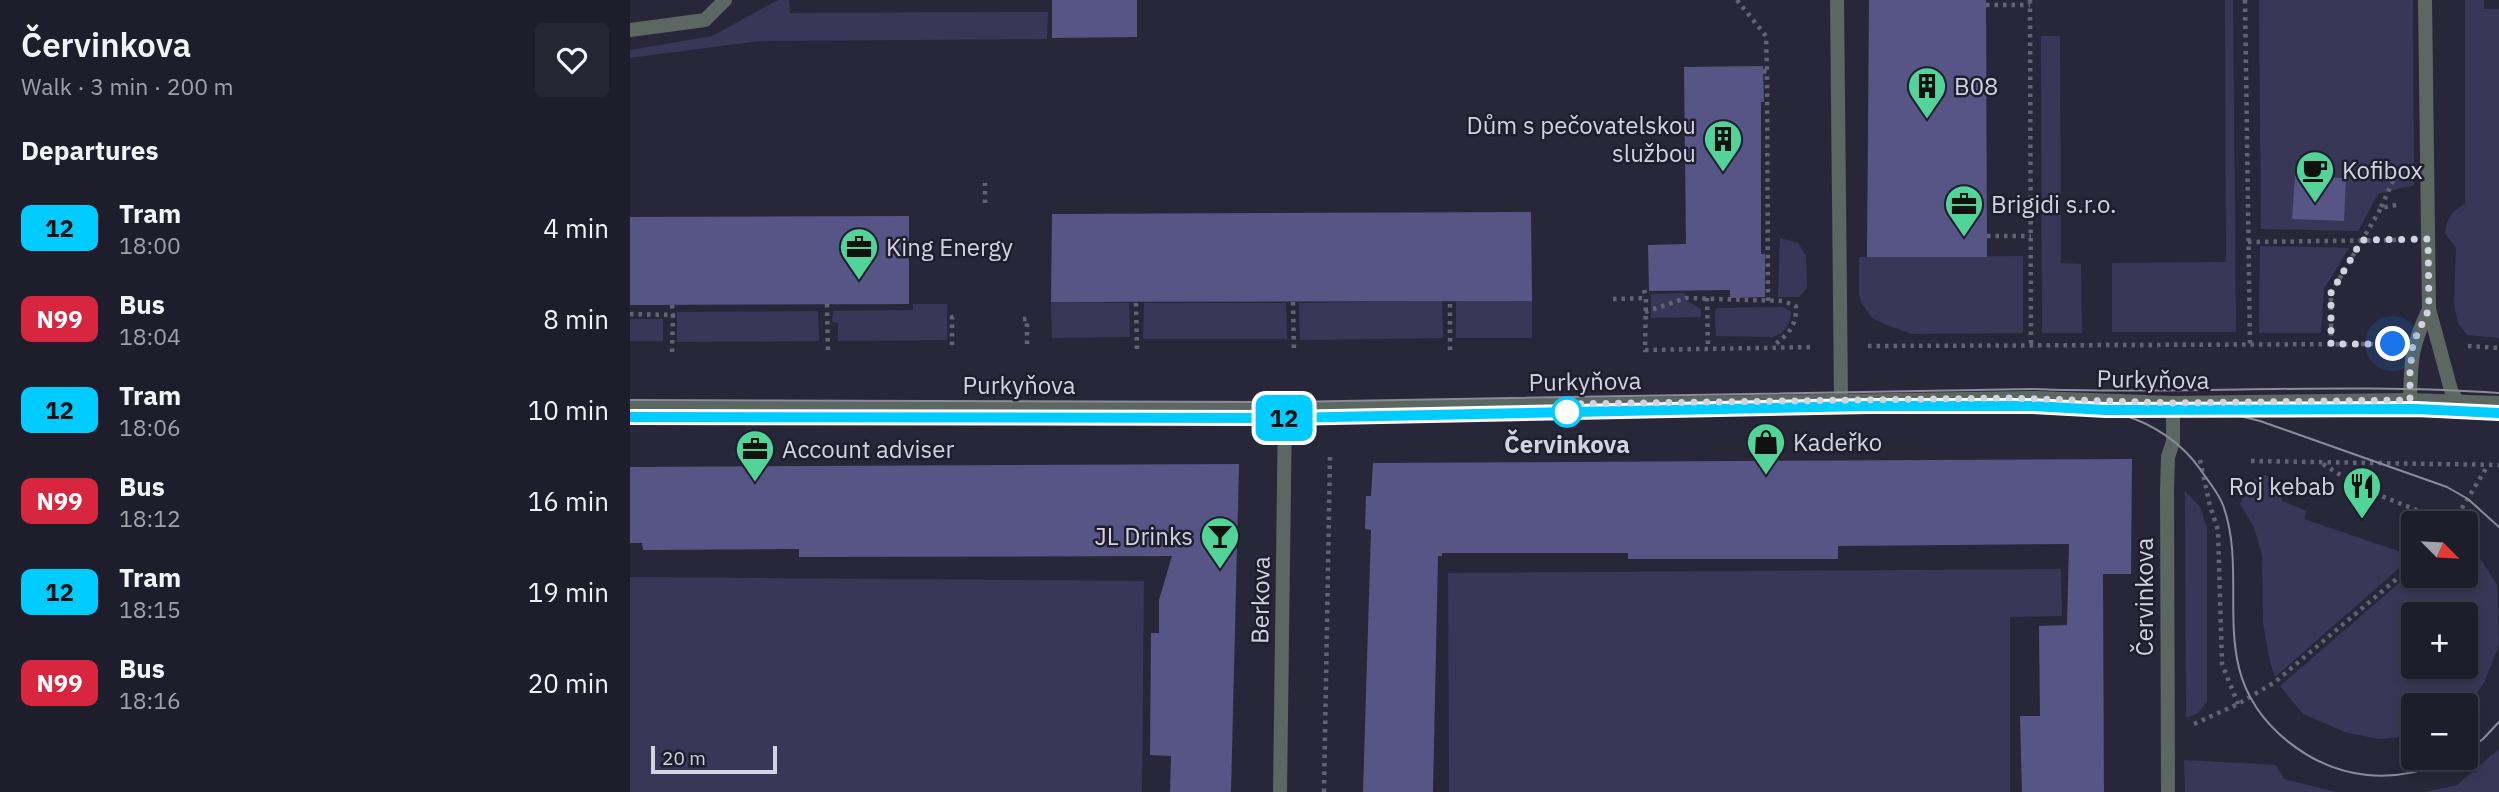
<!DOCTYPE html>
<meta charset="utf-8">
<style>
:root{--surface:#1e1d2b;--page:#262633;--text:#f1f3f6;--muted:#a1a2a9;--line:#3c3b47}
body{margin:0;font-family:"IBM Plex Sans",sans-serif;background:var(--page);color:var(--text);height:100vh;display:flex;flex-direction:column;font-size:26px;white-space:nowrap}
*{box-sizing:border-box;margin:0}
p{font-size:23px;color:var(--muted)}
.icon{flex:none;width:38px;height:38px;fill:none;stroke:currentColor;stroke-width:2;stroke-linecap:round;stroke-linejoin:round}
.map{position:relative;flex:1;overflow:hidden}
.drawer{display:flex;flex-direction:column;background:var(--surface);width:630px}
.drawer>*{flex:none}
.badge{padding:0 14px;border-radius:10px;font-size:24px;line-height:46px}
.needle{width:46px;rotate:114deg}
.fabs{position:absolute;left:1771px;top:511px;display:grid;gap:14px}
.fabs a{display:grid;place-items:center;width:77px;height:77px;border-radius:7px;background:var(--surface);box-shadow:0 4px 10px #0003,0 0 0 2px var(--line);font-size:35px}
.scale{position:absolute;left:21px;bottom:18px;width:126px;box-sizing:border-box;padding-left:7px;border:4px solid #d2d3de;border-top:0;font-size:19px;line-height:24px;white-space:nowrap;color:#d2d3de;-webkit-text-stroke:5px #1e1e2f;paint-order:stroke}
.you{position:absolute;width:35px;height:35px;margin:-18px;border:5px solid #fff;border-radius:50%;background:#1a73e8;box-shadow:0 0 0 10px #1a73e833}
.map>.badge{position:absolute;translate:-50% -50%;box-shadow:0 0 0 4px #fff}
h2{padding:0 21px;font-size:26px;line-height:63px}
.round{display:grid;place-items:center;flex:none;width:74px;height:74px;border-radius:7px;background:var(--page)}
.overview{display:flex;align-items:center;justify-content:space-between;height:119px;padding:0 21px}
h1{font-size:33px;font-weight:600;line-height:52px}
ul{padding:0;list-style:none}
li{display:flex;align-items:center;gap:21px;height:91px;padding:0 21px}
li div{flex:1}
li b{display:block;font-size:26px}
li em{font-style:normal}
li .badge{min-width:77px;font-weight:700;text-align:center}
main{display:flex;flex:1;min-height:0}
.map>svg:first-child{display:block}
</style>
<main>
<section class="drawer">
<div class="overview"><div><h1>Červinkova</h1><p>Walk · 3 min · 200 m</p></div><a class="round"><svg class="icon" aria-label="heart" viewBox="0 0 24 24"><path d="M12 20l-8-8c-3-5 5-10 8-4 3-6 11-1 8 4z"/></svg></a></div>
<h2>Departures</h2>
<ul>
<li><span class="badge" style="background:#0cf;color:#111">12</span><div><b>Tram</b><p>18:00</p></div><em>4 min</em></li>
<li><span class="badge" style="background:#d7263d;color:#fff">N99</span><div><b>Bus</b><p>18:04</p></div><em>8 min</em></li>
<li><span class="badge" style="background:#0cf;color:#111">12</span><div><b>Tram</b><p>18:06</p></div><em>10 min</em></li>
<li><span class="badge" style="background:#d7263d;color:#fff">N99</span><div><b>Bus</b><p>18:12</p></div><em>16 min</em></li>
<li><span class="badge" style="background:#0cf;color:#111">12</span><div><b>Tram</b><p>18:15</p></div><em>19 min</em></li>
<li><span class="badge" style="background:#d7263d;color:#fff">N99</span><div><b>Bus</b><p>18:16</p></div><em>20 min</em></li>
</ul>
</section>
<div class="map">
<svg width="1869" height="792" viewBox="0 0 1869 792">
<rect width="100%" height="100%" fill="#282739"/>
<!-- green -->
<g fill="#393757" fill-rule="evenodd">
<polygon points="148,0 159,0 160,13 418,12 417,39 129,41 0,58 0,50 82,36"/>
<polygon points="1595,0 1603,0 1606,332 1482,332 1482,263 1596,262"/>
<polygon points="1629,0 1783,0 1784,185 1748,194 1728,231 1631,229"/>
<path d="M1835,0H1854V9H1869V338L1837,335L1828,323L1824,305L1826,248L1815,233C1817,217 1822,211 1835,204Z"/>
<polygon points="1411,36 1430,36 1431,263 1451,264 1452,333 1412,333"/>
<polygon points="1150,238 1168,243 1176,256 1177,288 1169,297 1148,297"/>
<polygon points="1630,246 1719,248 1694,289 1691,333 1629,333"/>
<polygon points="1393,256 1393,333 1282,334 1259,326 1242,318 1232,304 1229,295 1229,257"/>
<polygon points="1055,293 1055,300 1071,309 1071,317 1021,318 1021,294"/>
<polygon points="812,301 813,338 670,340 669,303"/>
<rect x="826" y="301" width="76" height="37"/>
<polygon points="421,302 499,303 500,337 422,338"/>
<polygon points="514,303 656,303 657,339 513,339"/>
<polygon points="283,304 317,304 317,340 208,341 208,323 202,322 203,311 283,310"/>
<path d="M1152,307L1161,311C1160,324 1156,333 1143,337L1086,336L1085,311L1087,308Z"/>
<polygon points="188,311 189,341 47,342 47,312"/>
<rect x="0" y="319" width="33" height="22"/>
<polygon points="1635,475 1640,477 1637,485 1652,490 1652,501 1677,511 1674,519 1783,556 1645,677 1640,662 1633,623 1632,555 1624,527 1610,504 1621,481"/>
<polygon points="1555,491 1570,507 1577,528 1577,702 1568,713 1556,718"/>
<path d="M1836,543L1852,561L1867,585L1869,645L1854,683L1836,708V705H1783V736L1748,739L1715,732L1673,714L1650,686L1783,571V576H1836ZM1783,614H1836V667H1783Z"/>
<polygon points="1431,569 1432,616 1380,617 1380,792 819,792 818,573"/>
<polygon points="0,577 514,581 512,792 0,792"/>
<polygon points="1869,749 1869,792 1795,792 1827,785"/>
<polygon points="1554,760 1646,765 1654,779 1706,792 1555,792"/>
</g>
<!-- building -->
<g fill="#575585">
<polygon points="422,0 507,0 507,37 422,38"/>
<polygon points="1239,0 1356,0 1357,257 1237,257"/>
<polygon points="1133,66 1134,102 1131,102 1131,254 1135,254 1135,297 1100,298 1100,290 1019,291 1018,245 1056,244 1054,67"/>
<polygon points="1665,176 1716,178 1714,221 1662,219"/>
<polygon points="901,212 902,301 421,302 422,214"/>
<polygon points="279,216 279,304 0,305 0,217"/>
<polygon points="1502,459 1501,574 1473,574 1474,792 1392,792 1390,716 1410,716 1409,626 1437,625 1439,544 1208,546 1208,559 998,559 998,553 812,553 812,556 808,556 803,792 733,792 741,530 735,529 736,496 741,496 743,463"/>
<polygon points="609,464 601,792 540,792 541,756 520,755 521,633 529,633 529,600 542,556 169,557 169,549 13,550 12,543 0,543 0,467"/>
</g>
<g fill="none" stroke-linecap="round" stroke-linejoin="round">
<!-- path -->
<g stroke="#636373" stroke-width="4.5" stroke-dasharray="3.5 5" stroke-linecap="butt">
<polyline points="1107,0 1136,36 1137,72"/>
<polyline points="1400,0 1401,346"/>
<polyline points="1615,0 1620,345"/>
<polyline points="1356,5 1400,5"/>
<polyline points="1133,71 1137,72 1138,301"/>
<polyline points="355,203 355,183"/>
<polyline points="1751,207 1768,170"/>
<polyline points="1357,236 1401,236"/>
<polyline points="1618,242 1771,240"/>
<polyline points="1014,290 1016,298"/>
<polyline points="1077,298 1078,349"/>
<polyline points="983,299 1016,298 1015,350 1184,347"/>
<polyline points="663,302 664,351"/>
<polyline points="506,303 507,351"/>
<polyline points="197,304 198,352"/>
<polyline points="42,305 43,315"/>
<path d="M1015,312L1056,298L1153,301L1166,306C1167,327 1157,335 1142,347"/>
<polyline points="0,314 43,315 42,352"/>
<polyline points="393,319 397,319 397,346"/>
<polyline points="1701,344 1701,293 1751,208 1771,204"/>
<polyline points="322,345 322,317 326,318"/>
<polyline points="1238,346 1758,344"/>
<polyline points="1838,346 1869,348"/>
<polyline points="820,350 820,301"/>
<polyline points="1570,460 1580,506 1588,530 1592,664 1608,704"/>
<polyline points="1621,461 1869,465"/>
<polyline points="1693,464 1731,488 1819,523"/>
<polyline points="1823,523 1858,465"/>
<polyline points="1564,724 1608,704 1645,682 1783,565"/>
<polyline points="694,792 700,456"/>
</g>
<!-- service -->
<g stroke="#5d6761" stroke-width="14">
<polyline points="1207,0 1211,399"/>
<polyline points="1795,0 1799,309 1821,390 1827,401"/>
<polyline points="0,30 75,20 95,0"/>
<path d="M1780,400C1781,359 1781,347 1799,309"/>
</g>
<!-- minor -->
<g stroke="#5d6761" stroke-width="14">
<polyline points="650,792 655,409"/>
<polyline points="1538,792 1537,491 1538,457 1543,442 1543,403"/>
</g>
<!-- tertiary -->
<polyline stroke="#5d6761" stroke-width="14" points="0,408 655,409 1406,398 1543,403 1780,400 1869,403"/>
<!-- tram -->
<g stroke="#8b8b99" stroke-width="2">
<path d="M0,400L656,402L1402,389C1558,395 1714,382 1869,393"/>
<path d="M1493,415C1523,424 1552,443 1570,469C1578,481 1588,492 1593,505C1612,557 1596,615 1609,668C1623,725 1680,769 1737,775C1767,778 1797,771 1824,758"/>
<polyline points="1606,415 1630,421 1817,487 1838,499 1869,527"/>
<polyline points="0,417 655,418 1210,406 1402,406 1476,410 1786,409 1869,413"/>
<polyline points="1836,751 1853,739 1869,722"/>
</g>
</g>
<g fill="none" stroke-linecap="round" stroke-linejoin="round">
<!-- line casing -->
<g stroke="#fff" stroke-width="16">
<polyline id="line" points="0,417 655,418 1238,406 1402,406 1476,410 1786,409 1869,413"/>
</g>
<!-- line -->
<use href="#line" stroke="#0cf" stroke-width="10"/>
<!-- walk -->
<polyline stroke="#d2d3de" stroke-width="7" stroke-dasharray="0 12.6" points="937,412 934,404 1378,398 1543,403 1780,400 1780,371 1783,343 1799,309 1798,239 1732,240 1701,293 1701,344 1763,344"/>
</g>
<!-- icons -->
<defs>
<g id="building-pin" transform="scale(2.0125)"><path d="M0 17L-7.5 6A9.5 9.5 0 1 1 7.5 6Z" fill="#52d397" stroke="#1e1e2f"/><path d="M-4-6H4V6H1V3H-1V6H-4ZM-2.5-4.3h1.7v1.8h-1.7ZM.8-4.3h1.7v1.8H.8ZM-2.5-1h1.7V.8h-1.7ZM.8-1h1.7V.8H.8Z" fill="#111"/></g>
<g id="cafe-pin" transform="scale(2.0125)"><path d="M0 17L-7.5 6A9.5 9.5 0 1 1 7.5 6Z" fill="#52d397" stroke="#1e1e2f"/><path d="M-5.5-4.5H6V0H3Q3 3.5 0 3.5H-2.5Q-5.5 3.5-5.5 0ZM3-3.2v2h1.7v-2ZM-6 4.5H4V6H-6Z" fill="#111"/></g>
<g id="office-pin" transform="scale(2.0125)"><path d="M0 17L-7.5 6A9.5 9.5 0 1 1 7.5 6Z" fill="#52d397" stroke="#1e1e2f"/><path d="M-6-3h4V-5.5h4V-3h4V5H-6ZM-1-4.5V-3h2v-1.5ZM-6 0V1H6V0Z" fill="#111"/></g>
<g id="shop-pin" transform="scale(2.0125)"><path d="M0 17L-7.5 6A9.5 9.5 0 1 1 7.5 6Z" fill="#52d397" stroke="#1e1e2f"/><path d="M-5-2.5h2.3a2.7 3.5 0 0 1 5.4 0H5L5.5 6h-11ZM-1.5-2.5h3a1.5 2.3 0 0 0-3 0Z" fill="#111"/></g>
<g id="restaurant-pin" transform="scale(2.0125)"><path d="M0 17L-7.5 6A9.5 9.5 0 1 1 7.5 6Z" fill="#52d397" stroke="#1e1e2f"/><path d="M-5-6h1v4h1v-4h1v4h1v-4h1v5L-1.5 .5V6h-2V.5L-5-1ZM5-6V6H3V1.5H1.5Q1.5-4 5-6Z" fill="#111"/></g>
<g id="bar-pin" transform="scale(2.0125)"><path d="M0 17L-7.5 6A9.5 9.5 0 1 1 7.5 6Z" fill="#52d397" stroke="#1e1e2f"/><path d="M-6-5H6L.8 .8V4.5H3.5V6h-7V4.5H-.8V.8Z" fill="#111"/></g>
</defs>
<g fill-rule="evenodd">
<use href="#building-pin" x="1297" y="86"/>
<use href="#building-pin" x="1093" y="139"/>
<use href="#cafe-pin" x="1685" y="170"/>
<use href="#office-pin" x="1334" y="204"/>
<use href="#office-pin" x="229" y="247"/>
<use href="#shop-pin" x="1136" y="442"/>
<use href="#office-pin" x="125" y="449"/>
<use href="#restaurant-pin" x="1732" y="486"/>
<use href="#bar-pin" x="590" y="536"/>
</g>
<!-- markers -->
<circle fill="#fff" stroke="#0cf" stroke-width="3.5" cx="937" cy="412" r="14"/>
<g text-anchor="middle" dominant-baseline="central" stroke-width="5" stroke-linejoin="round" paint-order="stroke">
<!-- poi labels -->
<g font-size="24" fill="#d2d3de" stroke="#1e1e2f" text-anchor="start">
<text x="1324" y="86">B08</text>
<text x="1066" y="125" text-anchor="end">Dům s pečovatelskou<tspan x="1066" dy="28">službou</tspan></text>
<text x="1712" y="170">Kofibox</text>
<text x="1361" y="204">Brigidi s.r.o.</text>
<text x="256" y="247">King Energy</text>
<text x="1163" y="442">Kadeřko</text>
<text x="152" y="449">Account adviser</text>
<text x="1705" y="486" text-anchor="end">Roj kebab</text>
<text x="563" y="536" text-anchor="end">JL Drinks</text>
</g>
<!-- street labels -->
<g font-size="24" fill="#d2d3de" stroke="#1e1e2f">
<text transform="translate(1523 379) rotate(1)">Purkyňova</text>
<text transform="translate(955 381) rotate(-1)">Purkyňova</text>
<text x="389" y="385">Purkyňova</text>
<text transform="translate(1514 597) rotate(-90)">Červinkova</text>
<text transform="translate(630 600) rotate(-89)">Berkova</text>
</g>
<!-- stop labels -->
<g font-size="24" font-weight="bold" fill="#d2d3de" stroke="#1e1e2f">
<text x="937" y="444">Červinkova</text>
</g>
</g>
</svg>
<div class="fabs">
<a><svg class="needle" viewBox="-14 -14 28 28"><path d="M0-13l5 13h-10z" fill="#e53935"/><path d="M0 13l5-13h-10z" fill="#a1a2a9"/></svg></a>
<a>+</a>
<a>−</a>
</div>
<div class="scale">20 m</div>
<div class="you" style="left:1763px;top:344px"></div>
<b class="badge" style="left:654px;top:418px;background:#0cf;color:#111">12</b>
</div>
</main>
